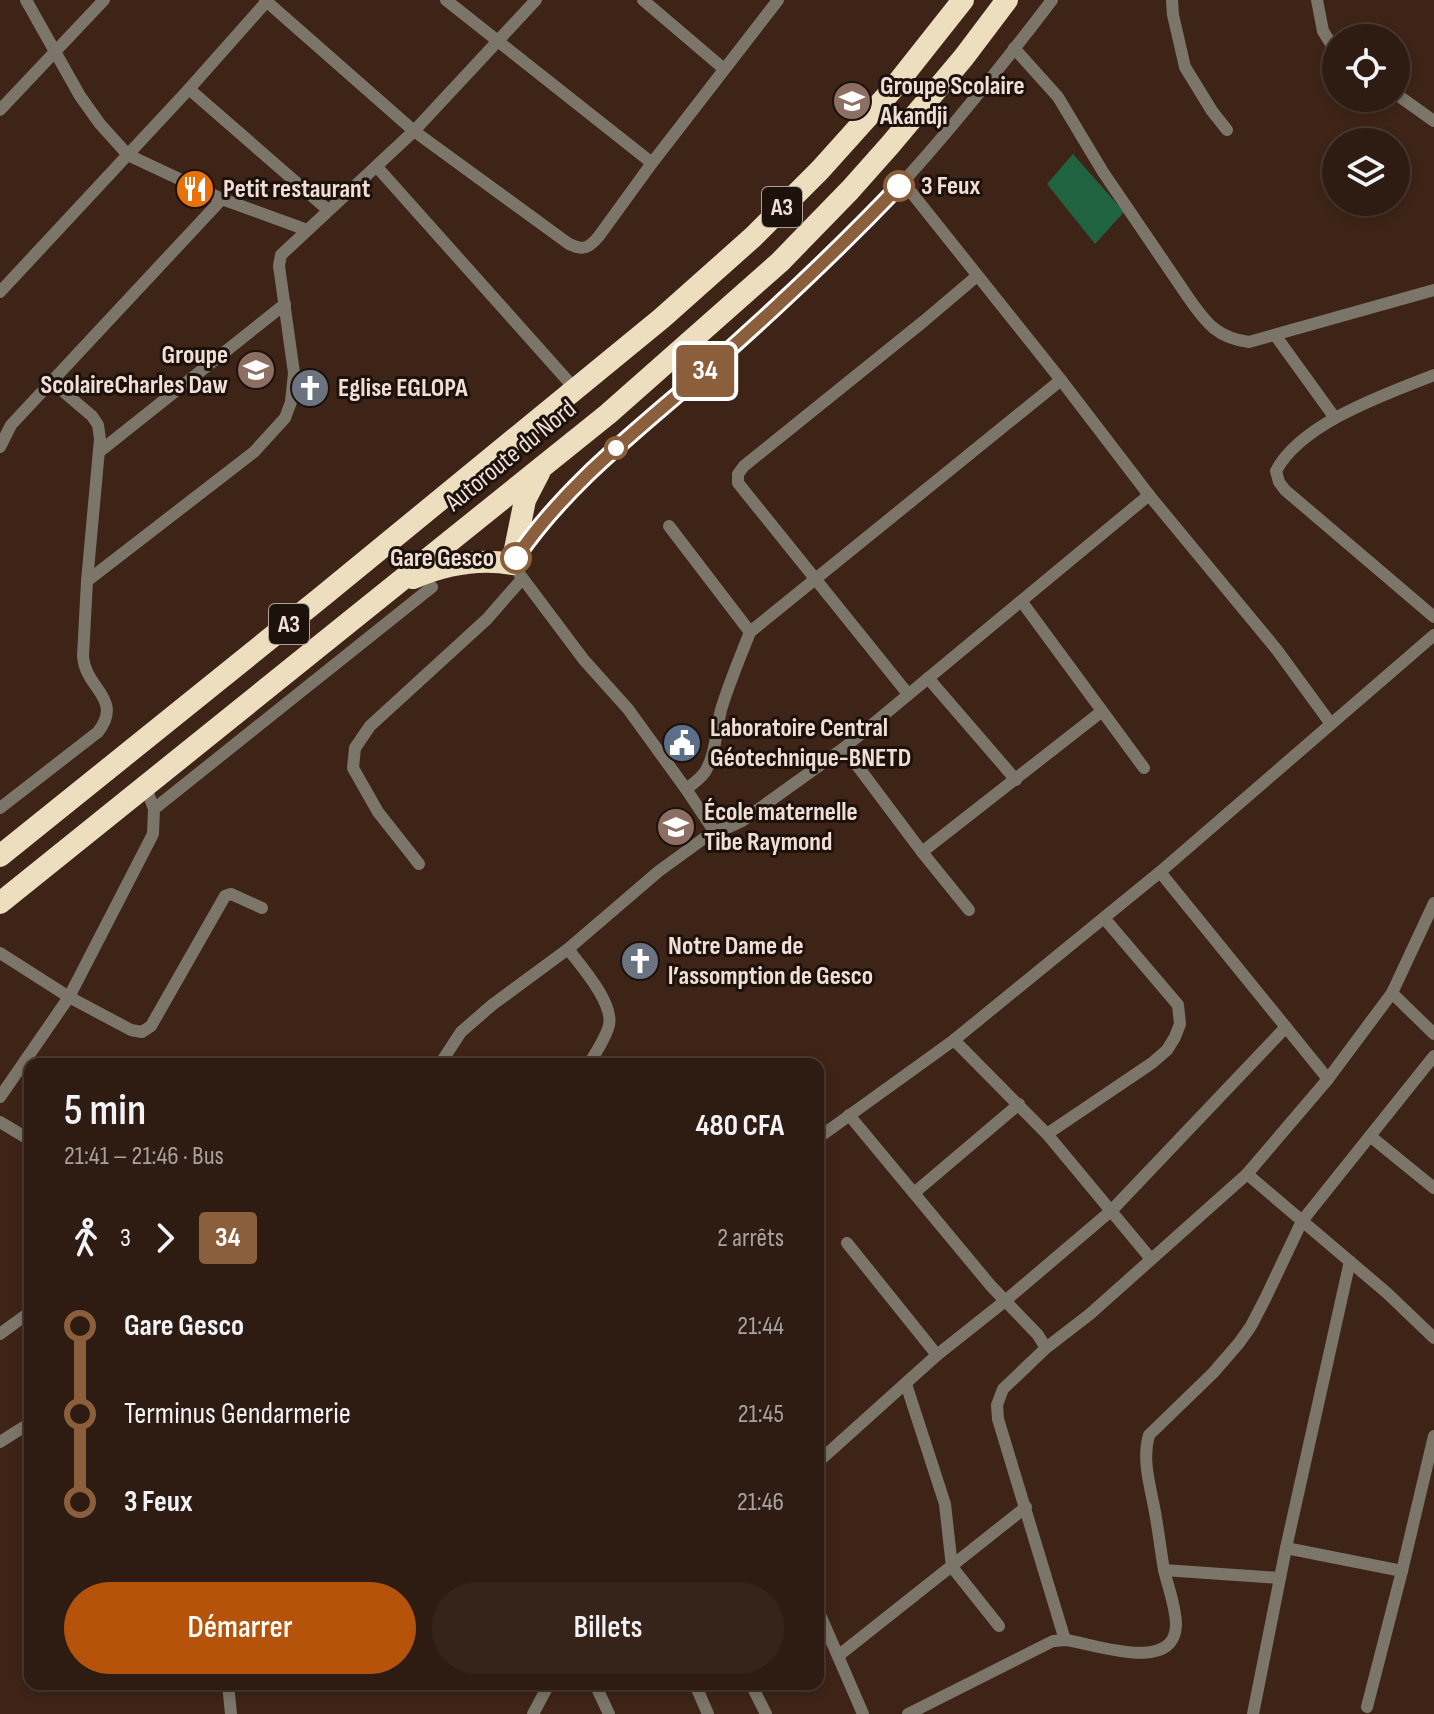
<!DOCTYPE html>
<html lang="fr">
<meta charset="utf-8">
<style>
:root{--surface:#2e1b11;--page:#36241a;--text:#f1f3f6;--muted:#a7a19f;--line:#493931;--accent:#b45309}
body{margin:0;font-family:"Sofia Sans Condensed",sans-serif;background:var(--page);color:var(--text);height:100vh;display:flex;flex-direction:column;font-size:30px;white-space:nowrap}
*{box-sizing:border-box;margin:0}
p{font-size:26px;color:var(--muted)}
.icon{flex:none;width:44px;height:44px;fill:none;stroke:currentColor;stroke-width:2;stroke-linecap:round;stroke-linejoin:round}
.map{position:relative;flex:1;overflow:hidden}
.panel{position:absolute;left:24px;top:1058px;width:800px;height:632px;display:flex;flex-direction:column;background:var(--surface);border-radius:16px;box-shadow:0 4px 12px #0003,0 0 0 2px var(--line)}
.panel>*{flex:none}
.badge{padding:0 16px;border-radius:6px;font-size:28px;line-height:52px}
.controls{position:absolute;left:1322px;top:24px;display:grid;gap:16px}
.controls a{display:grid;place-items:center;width:88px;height:88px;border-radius:50%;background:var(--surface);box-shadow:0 4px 12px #0003,0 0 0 2px var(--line);font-size:40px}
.map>.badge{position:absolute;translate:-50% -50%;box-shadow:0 0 0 4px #fff}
.legs{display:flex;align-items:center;gap:12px;height:88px;padding:0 40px;font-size:26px}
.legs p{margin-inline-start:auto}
.headline{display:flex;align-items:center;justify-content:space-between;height:136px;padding:0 40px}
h1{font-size:44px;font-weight:600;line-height:60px}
.primary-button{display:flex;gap:16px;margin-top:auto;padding:16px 40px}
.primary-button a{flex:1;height:92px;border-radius:48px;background:var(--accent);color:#fff;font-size:32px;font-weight:600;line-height:92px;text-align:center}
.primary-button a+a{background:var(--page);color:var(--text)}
ul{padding:0 40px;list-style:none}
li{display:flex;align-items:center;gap:28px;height:88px;font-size:30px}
li i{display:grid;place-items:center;width:12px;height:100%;margin:0 10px;background:currentColor}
li i::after{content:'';width:20px;height:20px;margin:-10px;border:6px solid;border-radius:50%;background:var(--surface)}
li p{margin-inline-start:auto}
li:first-child i{background:linear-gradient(#0000 50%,currentColor 0)}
li:last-child i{background:linear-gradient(currentColor 50%,#0000 0)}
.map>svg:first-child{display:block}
</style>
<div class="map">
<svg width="1434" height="1714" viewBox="0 0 1434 1714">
<rect width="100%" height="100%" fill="#3e2417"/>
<!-- green -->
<polygon fill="#1f6341" points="1073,154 1124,212 1095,244 1047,184"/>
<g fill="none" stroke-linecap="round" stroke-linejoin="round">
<!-- minor -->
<g stroke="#7b7669" stroke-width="12">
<polyline points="26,0 80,96 100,124 128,155 222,199 307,230"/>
<path d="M265,0L414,131L569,244C584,251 589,248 599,236L652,163L778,0"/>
<polyline points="446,0 652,163"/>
<polyline points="643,0 724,69"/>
<polyline points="1172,0 1173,15 1185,67 1212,111 1227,130"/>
<polyline points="1317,0 1323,31 1336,52"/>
<path d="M1014,48L1058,97L1103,172L1190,300C1207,324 1218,338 1249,342L1434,290"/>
<polyline points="189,89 328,210"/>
<polyline points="1396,94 1434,121"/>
<polyline points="0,110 104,0"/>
<polyline points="377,167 576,390"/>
<polyline points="903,182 1061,380 1149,495 1277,650 1331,724"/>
<polyline points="0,292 189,89 268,0"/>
<polyline points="1275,335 1335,418"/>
<path d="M1434,375C1386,394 1301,423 1276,471L1279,482L1285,490L1434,617"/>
<polyline points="0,447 11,425 222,199"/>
<polyline points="99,452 285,304"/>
<polyline points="669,526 750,632"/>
<polyline points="87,581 254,452 285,418 291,402 294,373 279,266 281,255 414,131 536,0"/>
<polyline points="1022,602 1144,768"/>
<polyline points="928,678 1016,780"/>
<polyline points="908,694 738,483 738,474 744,466 924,321 977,276"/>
<polyline points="844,748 922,852 969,910"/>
<path d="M686,789C693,784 700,779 705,772C716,754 716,730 721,710C729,683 740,658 750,632L1061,380"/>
<path d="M0,808L98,732C124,698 85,689 83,656L87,581L100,439L98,425L92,416L51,381"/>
<polyline points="154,809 432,587"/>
<path d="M714,831L686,789L628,709L584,660L512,564C575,470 671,404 754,327C804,281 855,234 902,183C955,125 1004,63 1052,0"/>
<polyline points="922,852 1101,712"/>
<polyline points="419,864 378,812 353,768 355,748 370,726 487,619 522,579"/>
<polyline points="1160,872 1328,1079"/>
<path d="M568,949C581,966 614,1003 609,1025C606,1038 596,1052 589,1064"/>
<polyline points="0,953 69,997 131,1030 142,1032 151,1026 225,896 231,894 262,908"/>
<polyline points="1392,993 1434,1034"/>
<polyline points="954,1040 1047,1134 1151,1259"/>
<polyline points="440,1064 461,1032 492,1005 568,949 659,871 714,831 729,827 742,821 844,748 1149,495"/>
<polyline points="0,1097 69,997 153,834 154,809 145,785"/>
<polyline points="849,1115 991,1286 1038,1335 1046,1348 1003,1389 997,1405 998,1419 1065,1640"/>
<polyline points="0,1122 30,1140"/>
<polyline points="1047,1134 1152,1063 1167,1050 1175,1037 1180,1024 1178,1005 1104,918"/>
<polyline points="1370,1136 1434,1188"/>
<polyline points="818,1138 954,1040 1160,872 1434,635"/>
<polyline points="1247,1174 1387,1293 1434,1338"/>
<polyline points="914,1193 1019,1104"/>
<polyline points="847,1243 937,1355"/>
<polyline points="0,1334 30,1312"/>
<polyline points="1046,1348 1090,1314 1247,1174 1328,1079 1392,993 1434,903"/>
<polyline points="906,1384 945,1504 952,1567 999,1626"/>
<polyline points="0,1442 30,1423"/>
<polyline points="818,1462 937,1355 1005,1301 1112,1210 1286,1027"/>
<polyline points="1286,1548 1402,1571"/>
<path d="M1164,1570C1161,1553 1159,1535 1156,1518C1152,1491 1141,1462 1149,1435L1213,1373L1239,1343L1251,1326L1266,1297L1302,1221L1434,1056"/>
<polyline points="818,1610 863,1714"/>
<polyline points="838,1656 1026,1507"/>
<polyline points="228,1684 231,1714"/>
<polyline points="595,1684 609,1714"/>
<polyline points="695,1684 708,1714"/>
<polyline points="751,1684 766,1714"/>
<polyline points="1367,1707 1402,1571 1434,1436"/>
<polyline points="533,1714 549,1684"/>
<path d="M908,1714L1053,1641C1055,1641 1064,1640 1066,1640C1091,1643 1175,1675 1176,1625C1176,1607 1168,1587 1164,1570L1280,1578"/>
<polyline points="1253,1714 1286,1548 1350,1261"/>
</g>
<!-- motorway -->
<g stroke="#ecdebe" stroke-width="22">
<path d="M413,578C444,565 478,558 512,564L525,500L539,473"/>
<polyline points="0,856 324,595 662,318 753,237 820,170 891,91 963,0"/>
<polyline points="0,903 608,414 780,262 850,190 890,145 964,57 1007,0"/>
</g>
</g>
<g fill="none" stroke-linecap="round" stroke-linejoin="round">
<!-- line-1 casing -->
<g stroke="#fff" stroke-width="18">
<path id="line-1" d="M516,558C566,484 639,429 705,371C772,312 837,251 899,186"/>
</g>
<!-- line-1 -->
<use href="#line-1" stroke="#8b5e3c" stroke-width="12"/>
</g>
<!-- icons -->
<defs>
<g id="school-disc" transform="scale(2)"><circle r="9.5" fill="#8d6e63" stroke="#1c110b"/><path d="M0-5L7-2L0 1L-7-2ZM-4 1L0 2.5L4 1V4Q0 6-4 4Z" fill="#fff"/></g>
<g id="restaurant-disc" transform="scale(2)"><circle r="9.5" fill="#e8710a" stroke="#1c110b"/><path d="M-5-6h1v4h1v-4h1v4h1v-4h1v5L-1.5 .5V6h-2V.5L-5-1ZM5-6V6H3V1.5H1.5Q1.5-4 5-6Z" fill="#fff"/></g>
<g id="church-disc" transform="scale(2)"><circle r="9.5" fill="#6b7280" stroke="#1c110b"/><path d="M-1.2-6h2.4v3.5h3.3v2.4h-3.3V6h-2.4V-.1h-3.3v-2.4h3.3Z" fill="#fff"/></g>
<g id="civic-disc" transform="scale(2)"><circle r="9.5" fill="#5c6f8a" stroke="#1c110b"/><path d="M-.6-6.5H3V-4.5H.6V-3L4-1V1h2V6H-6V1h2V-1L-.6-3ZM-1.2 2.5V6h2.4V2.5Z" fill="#fff"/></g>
</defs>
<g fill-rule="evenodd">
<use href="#school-disc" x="852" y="101"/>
<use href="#restaurant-disc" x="195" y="189"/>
<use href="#school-disc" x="256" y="370"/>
<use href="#church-disc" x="310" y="388"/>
<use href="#civic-disc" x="682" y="743"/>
<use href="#school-disc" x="676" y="827"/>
<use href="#church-disc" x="640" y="961"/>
</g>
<!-- markers -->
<g fill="#fff" stroke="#8b5e3c" stroke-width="4">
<circle cx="899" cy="186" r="14"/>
<circle cx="616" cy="448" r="10"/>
<circle cx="516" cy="558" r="14"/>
</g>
<g text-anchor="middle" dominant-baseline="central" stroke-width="6" stroke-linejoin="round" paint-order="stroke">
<!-- shield labels -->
<g fill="#1c110b" stroke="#b1a19a" stroke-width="2">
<rect x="762" y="187" width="40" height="40" rx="6"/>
<rect x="269" y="604" width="40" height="40" rx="6"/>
</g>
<g font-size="24" font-weight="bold" fill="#f1dfd7">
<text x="782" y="207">A3</text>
<text x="289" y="624">A3</text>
</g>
<!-- poi labels -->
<g font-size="26" font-weight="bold" fill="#f1dfd7" stroke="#1c110b" text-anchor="start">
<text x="880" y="86">Groupe Scolaire<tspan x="880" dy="30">Akandji</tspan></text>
<text x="223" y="189">Petit restaurant</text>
<text x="228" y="355" text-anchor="end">Groupe<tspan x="228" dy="30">ScolaireCharles Daw</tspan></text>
<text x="338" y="388">Eglise EGLOPA</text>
<text x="710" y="728">Laboratoire Central<tspan x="710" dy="30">Géotechnique-BNETD</tspan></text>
<text x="704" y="812">École maternelle<tspan x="704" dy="30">Tibe Raymond</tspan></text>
<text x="668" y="946">Notre Dame de<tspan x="668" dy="30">l’assomption de Gesco</tspan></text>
</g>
<!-- stop labels -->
<g font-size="26" font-weight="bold" fill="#f1dfd7" stroke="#1c110b" text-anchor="start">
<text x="921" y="186">3 Feux</text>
<text x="494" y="558" text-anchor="end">Gare Gesco</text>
</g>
<!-- street labels -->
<g font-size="26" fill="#f1dfd7" stroke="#1c110b">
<text transform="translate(511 456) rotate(-39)">Autoroute du Nord</text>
</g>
</g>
</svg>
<div class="controls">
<a><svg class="icon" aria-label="locate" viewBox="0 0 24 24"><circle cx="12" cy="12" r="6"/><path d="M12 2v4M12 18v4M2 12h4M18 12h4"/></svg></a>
<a><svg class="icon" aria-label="layers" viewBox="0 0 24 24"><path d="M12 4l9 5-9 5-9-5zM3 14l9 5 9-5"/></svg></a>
</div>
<b class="badge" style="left:705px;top:371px;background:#8b5e3c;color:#fff">34</b>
<section class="panel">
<div class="headline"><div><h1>5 min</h1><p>21:41 – 21:46 · Bus</p></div><b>480 CFA</b></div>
<div class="legs"><svg class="icon" aria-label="walk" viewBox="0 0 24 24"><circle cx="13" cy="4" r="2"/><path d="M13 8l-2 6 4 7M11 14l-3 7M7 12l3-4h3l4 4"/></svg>3<svg class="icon" aria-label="forward" viewBox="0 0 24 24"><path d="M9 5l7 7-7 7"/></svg><b class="badge" style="background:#8b5e3c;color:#fff">34</b><p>2 arrêts</p></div>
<ul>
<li><i style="color:#8b5e3c"></i><b>Gare Gesco</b><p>21:44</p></li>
<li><i style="color:#8b5e3c"></i><span>Terminus Gendarmerie</span><p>21:45</p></li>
<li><i style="color:#8b5e3c"></i><b>3 Feux</b><p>21:46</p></li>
</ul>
<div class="primary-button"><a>Démarrer</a><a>Billets</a></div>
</section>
</div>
